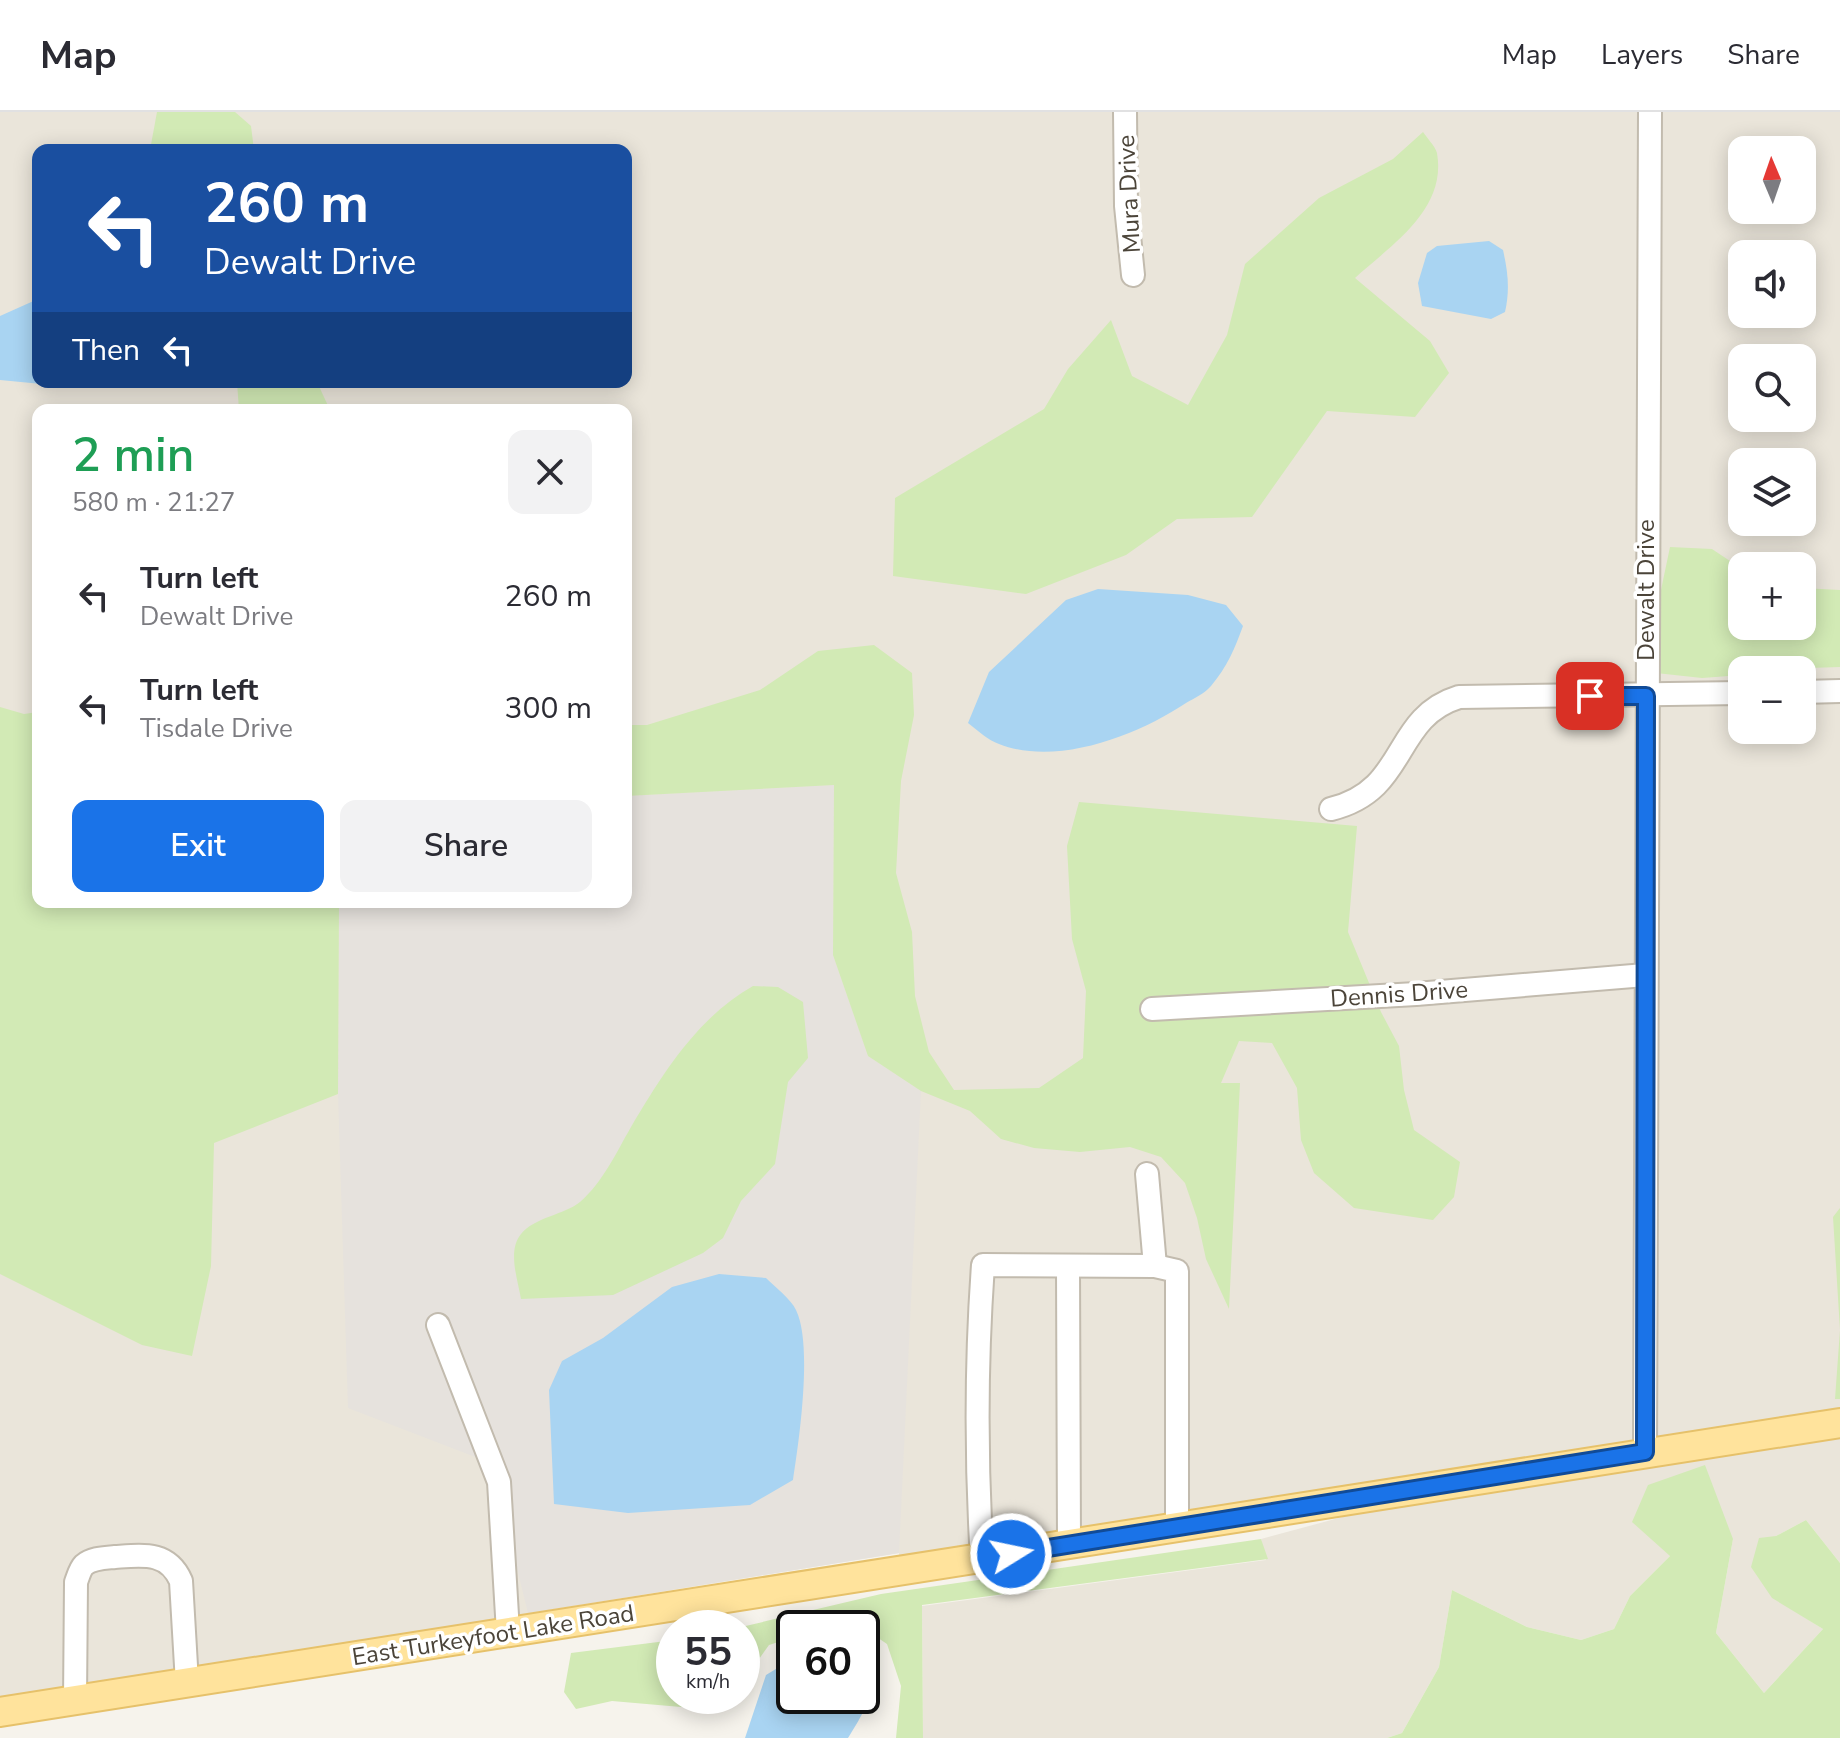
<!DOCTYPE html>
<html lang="en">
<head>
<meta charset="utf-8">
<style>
  body { margin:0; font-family:"Nunito Sans",sans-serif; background:#f2f2f3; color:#2b2b33; height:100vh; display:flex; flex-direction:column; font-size:30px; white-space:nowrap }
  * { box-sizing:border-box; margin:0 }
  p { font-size:26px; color:#7c7c81 }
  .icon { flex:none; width:44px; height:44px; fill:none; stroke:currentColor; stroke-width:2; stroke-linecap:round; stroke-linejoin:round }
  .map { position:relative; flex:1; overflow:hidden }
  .drawer { position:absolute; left:32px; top:292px; width:600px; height:504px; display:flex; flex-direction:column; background:#fff; border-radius:16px; box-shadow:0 4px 20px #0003 }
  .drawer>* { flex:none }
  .banner { position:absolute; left:32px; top:32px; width:600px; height:244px; border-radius:16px; box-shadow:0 4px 20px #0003; background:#1a4fa0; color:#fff; overflow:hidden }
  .needle { width:52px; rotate:358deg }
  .fabs { position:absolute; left:1728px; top:24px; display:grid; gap:16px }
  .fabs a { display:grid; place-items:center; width:88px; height:88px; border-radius:16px; background:#fff; box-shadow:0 4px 20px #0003; font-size:40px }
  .speed { position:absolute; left:656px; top:1498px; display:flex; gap:16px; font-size:40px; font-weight:700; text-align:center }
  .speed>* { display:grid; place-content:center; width:104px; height:104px; border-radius:50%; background:#fff; box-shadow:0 4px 20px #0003; line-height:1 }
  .speed small { font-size:20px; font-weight:400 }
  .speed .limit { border:4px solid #111; border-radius:12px; background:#fff; color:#111 }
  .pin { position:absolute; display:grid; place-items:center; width:68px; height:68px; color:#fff; margin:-34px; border-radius:16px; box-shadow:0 4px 12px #0006 }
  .me { position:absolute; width:88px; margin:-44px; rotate:80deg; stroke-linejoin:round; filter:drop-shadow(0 0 6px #0008) }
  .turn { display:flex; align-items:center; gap:28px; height:168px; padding:0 40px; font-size:36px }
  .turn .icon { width:104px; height:104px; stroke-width:2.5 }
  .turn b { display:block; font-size:56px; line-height:68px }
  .then { display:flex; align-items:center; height:76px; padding:0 40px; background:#0003; gap:16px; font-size:30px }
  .round { display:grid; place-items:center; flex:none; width:84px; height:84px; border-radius:16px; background:#f2f2f3 }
  .headline { display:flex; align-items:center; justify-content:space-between; height:136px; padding:0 40px }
  h1 { font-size:48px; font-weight:600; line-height:60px; color:#1e9e55 }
  .button { display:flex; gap:16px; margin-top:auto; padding:16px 40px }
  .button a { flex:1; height:92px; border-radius:16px; background:#1a73e8; color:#fff; font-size:32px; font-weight:600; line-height:92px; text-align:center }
  .button a+a { background:#f2f2f3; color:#2b2b33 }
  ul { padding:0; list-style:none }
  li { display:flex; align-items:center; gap:24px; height:112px; padding:0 40px }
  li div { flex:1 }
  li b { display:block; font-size:30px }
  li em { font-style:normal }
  header { display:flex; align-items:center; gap:48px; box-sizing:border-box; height:112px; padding:0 40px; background:#fff; border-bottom:2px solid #e1e1e2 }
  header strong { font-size:38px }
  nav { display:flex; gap:44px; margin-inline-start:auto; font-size:28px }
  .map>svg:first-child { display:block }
</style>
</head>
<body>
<header>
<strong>Map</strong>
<nav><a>Map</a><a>Layers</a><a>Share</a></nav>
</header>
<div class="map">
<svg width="1840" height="1626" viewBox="0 0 1840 1626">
  <rect width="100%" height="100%" fill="#f6f3ec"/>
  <g fill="#eae5da" fill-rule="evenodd">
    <path d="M0 0H1840V1296L1221 1393 1219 1409 899 1459V1441L0 1587ZM38 38H626V270H38ZM1742 38H1802V98H1742ZM1742 142H1802V202H1742ZM1742 246H1802V306H1742ZM38 298H626V790H38ZM1742 350H1802V410H1742ZM1742 454H1802V514H1742ZM1742 558H1802V618H1742Z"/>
    <path d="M1840 1325V1451L1806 1408 1776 1424 1772 1485 1823 1517 1764 1581 1716 1521 1733 1427 1671 1443 1630 1484 1614 1517 1581 1528 1527 1515 1452 1478 1439 1555 1402 1621 1387 1626H923L922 1494 1266 1448 1261 1427 1372 1397Z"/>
  </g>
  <path fill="#e6e2dd" d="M834 673 833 843 868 944 921 979 899 1441 528 1501 491 1351 348 1296 338 982 339 790H626V684Z"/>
  <g fill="#d2eab5">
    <path d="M157 0H235L251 14 254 38H150Z"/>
    <path d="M1423 20C1427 26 1435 34 1437 41 1447 98 1391 133 1355 166L1430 229 1449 261 1415 305 1327 299 1252 405 1177 407 1126 443 1026 482 893 464 895 386 1044 297 1068 257 1111 208 1132 264 1188 293 1227 223 1245 152 1319 86 1393 47Z"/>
    <path d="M237 270H317L330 298H239Z"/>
    <path d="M1670 435 1712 437 1742 457V514H1802V476L1840 478V555L1742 558V563L1702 566 1656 561 1661 478Z"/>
    <path d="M874 533 912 561 914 603 901 669 896 761 912 820 915 884 929 940 954 978 1039 976 1083 946 1086 879 1072 827 1067 734 1079 690 1357 714 1348 820 1381 900 1399 934 1404 978 1414 1018 1460 1050 1454 1085 1433 1108 1354 1096 1314 1061 1301 1028 1297 976 1272 931 1239 929 1221 971H1240L1229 1197 1206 1147 1197 1106 1185 1071 1161 1045 1130 1035 1080 1040 1034 1036 1001 1027 970 999 921 979 868 944 833 843 834 673 626 684V613H647L760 578 818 539Z"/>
    <path d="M0 595 24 602 38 600V790H339L338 982 214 1031 211 1154 192 1244 142 1233 0 1162Z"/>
    <path d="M753 874 778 875 803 890 808 946 788 970 775 1052 741 1089 723 1126 703 1141 613 1183 521 1187C518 1168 507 1139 521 1122 535 1105 564 1103 580 1090 603 1070 616 1041 631 1015 663 961 698 905 753 874Z"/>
    <path d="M1840 1096V1287H1835L1840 1218 1833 1105Z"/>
    <path d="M1705 1353 1733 1427 1716 1521 1764 1581 1823 1517 1772 1486 1751 1455 1759 1426 1776 1424 1806 1408 1840 1451V1626H1387L1402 1621 1439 1555 1452 1478 1527 1515 1581 1528 1614 1517 1630 1484 1670 1444 1632 1410 1648 1373Z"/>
    <path d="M1261 1427 1268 1447 922 1493 923 1626H896L901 1574 887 1532 850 1507 823 1516H794V1525L769 1533 742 1571V1516H737L881 1482Z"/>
    <path d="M674 1528V1584H726L704 1597 612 1589 576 1597 564 1580 571 1541Z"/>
  </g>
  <g fill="#a9d4f2">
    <path d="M1489 129 1503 138C1508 160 1510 178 1505 200L1491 207 1422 194 1418 171 1427 141 1437 134Z"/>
    <path d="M38 187V270H66L52 273 0 268V204Z"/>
    <path d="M1098 477 1188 483 1226 493 1243 514C1235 536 1227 555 1211 574 1205 581 1195 586 1186 591 1138 623 1057 655 999 632 988 628 978 619 968 611L989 560 1066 488Z"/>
    <path d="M719 1162 766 1166C775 1175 791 1187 796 1198 813 1233 799 1329 793 1368L750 1393 628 1401 554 1392 549 1278 562 1249 603 1226 672 1175Z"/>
    <path d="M862 1524C888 1561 869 1592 848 1626H745L766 1563 794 1546V1584H862Z"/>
  </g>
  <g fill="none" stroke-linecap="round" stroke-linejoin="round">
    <g stroke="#c2bbae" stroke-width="26">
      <g id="minor">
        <path d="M1125 0 1126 94 1133 163"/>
        <path d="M1802 580 1840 579"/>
        <path d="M1331 697C1409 678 1391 606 1459 585L1742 581"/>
        <path d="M1152 897 1416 882 1645 863"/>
        <path d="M1147 1062 1155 1154"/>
        <path d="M1068 1155 1069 1432"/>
        <path d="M438 1213 499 1370 508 1520"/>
        <path d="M1645 1340 1650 0"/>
        <path d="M982 1448C976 1350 976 1250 983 1153L1155 1154 1177 1159V1416"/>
        <path d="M75 1589 76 1470C78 1465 80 1457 84 1453 92 1446 105 1446 115 1445 143 1443 168 1439 181 1469L187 1571"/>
      </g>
    </g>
    <g stroke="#e6c16a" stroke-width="32">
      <path id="major" d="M0 1600 1840 1311"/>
    </g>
    <use href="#minor" stroke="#fff" stroke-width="22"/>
    <use href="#major" stroke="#ffe39c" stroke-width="28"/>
  </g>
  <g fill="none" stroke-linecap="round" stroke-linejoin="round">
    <g stroke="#114b97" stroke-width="20">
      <path id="route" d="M1011 1442 1645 1340 1646 584H1590"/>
    </g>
    <use href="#route" stroke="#1a73e8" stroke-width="14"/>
  </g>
  <g text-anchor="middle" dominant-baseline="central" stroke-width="7" stroke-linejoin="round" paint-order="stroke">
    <g font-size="24" fill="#4b4439" stroke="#fff">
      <text transform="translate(1129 82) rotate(-93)">Mura Drive</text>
      <text transform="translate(1646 478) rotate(-90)">Dewalt Drive</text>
      <text transform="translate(1399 882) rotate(-4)">Dennis Drive</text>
      <text transform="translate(493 1523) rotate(-9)">East Turkeyfoot Lake Road</text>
    </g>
  </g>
</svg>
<div class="fabs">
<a><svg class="needle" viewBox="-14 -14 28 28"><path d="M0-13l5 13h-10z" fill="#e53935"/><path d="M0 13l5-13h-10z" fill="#7c7c81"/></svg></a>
<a><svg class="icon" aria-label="sound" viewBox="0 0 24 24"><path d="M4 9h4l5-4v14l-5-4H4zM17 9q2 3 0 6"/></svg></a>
<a><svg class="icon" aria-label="search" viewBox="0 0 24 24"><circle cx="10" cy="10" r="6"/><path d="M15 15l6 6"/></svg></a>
<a><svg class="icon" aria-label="layers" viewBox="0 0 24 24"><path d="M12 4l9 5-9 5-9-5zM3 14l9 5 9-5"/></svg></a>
<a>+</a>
<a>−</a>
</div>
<div class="speed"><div>55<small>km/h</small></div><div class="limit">60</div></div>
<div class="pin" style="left:1590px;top:584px;background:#d93025"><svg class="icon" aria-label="arrive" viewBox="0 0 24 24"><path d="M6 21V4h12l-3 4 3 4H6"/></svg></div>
<svg class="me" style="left:1011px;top:1442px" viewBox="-20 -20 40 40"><circle r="17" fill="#1a73e8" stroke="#fff" stroke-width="3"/><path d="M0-11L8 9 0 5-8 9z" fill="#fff"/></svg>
<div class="banner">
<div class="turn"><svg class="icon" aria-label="left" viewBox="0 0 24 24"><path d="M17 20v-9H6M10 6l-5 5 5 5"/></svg><div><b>260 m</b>Dewalt Drive</div></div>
<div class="then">Then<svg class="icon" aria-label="left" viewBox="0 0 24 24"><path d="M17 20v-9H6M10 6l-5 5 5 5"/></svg></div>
</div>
<section class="drawer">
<div class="headline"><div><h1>2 min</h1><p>580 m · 21:27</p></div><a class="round"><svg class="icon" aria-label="close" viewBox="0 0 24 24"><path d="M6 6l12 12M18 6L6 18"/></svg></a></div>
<ul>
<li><svg class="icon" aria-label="left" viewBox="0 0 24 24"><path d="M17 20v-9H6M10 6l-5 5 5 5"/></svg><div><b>Turn left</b><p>Dewalt Drive</p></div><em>260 m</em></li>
<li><svg class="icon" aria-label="left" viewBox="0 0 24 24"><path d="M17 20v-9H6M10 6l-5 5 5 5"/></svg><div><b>Turn left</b><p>Tisdale Drive</p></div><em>300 m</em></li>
</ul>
<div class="button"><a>Exit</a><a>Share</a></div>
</section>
</div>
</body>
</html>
